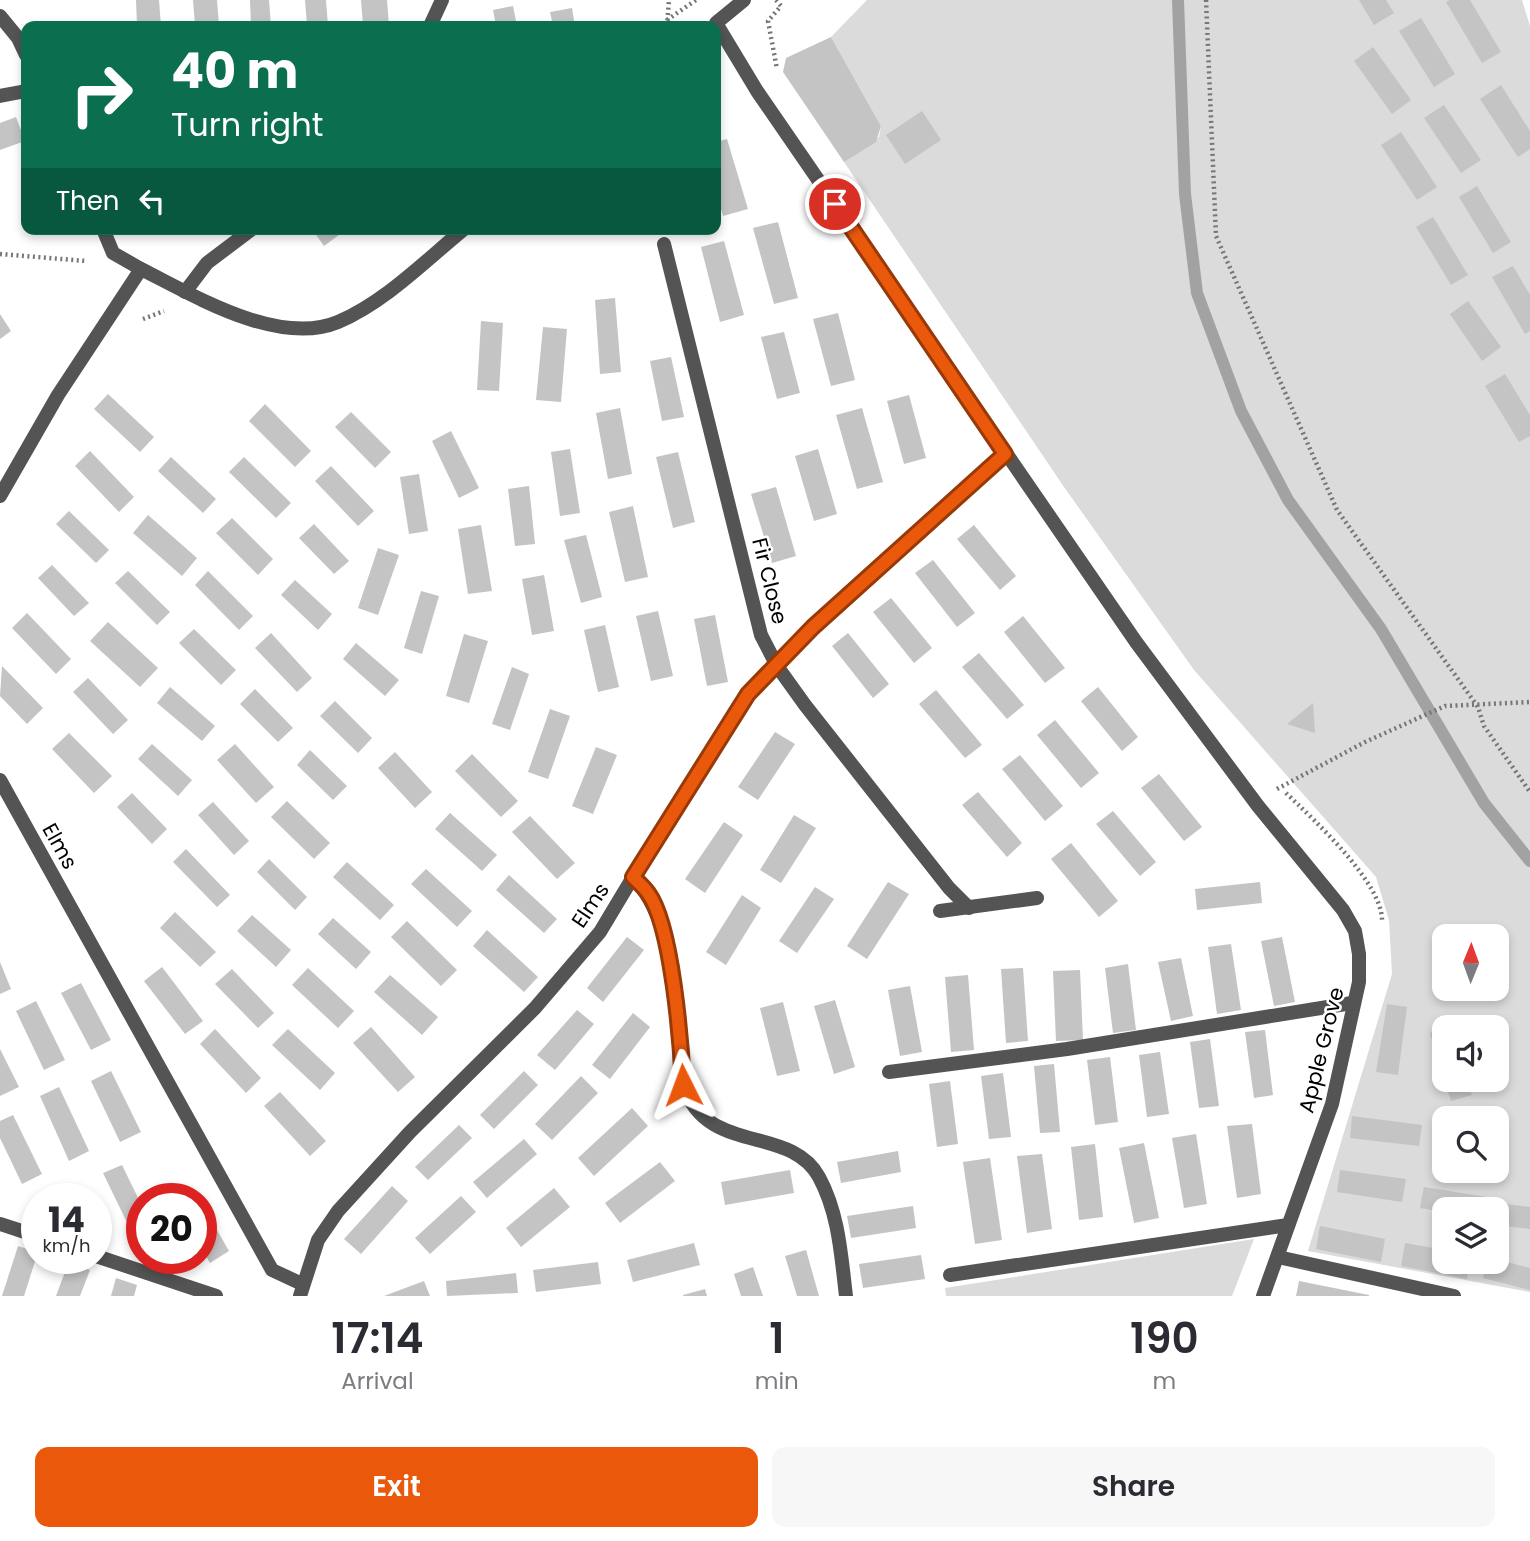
<!DOCTYPE html>
<html lang="en">
<head>
<meta charset="utf-8">
<style>
  body { margin:0; font-family:Poppins,sans-serif; background:#f7f7f7; color:#2b2b33; height:100vh; display:flex; flex-direction:column; font-size:26px; white-space:nowrap }
  * { box-sizing:border-box; margin:0 }
  p { font-size:23px; color:#7c7c81 }
  .icon { flex:none; width:38px; height:38px; fill:none; stroke:currentColor; stroke-width:2; stroke-linecap:round; stroke-linejoin:round }
  .map { position:relative; height:1296px; overflow:hidden }
  .panel { display:flex; flex-direction:column; background:#fff; flex:1 }
  .panel>* { flex:none }
  .hud { position:absolute; left:21px; top:21px; width:700px; height:214px; border-radius:14px; box-shadow:0 4px 10px #0003; background:#0b6e4f; color:#fff; overflow:hidden }
  .needle { width:46px; rotate:1deg }
  .fabs { position:absolute; left:1432px; top:924px; display:grid; gap:14px }
  .fabs a { display:grid; place-items:center; width:77px; height:77px; border-radius:14px; background:#fff; box-shadow:0 4px 10px #0003; font-size:35px }
  .speed { position:absolute; left:21px; top:1183px; display:flex; gap:14px; font-size:35px; font-weight:700; text-align:center }
  .speed>* { display:grid; place-content:center; width:91px; height:91px; border-radius:50%; background:#fff; box-shadow:0 4px 10px #0003; line-height:1 }
  .speed small { font-size:18px; font-weight:400 }
  .speed .limit { border:10px solid #d22; background:#fff; color:#111 }
  .pin { position:absolute; display:grid; place-items:center; width:60px; height:60px; color:#fff; margin:-30px; border:4px solid #fff; border-radius:50%; box-shadow:0 2px 7px #0007 }
  .me { position:absolute; width:77px; margin:-38px; rotate:357deg; stroke-linejoin:round; filter:drop-shadow(0 0 5px #0008) }
  .turn { display:flex; align-items:center; gap:24px; height:147px; padding:0 35px; font-size:32px }
  .turn .icon { width:91px; height:91px; stroke-width:2.5 }
  .turn b { display:block; font-size:49px; line-height:60px }
  .then { display:flex; align-items:center; height:66px; padding:0 35px; background:#0003; gap:14px; font-size:26px }
  .eta { display:flex; justify-content:space-evenly; align-items:center; height:119px; text-align:center }
  .eta b { font-size:42px; font-weight:600; line-height:49px }
  .primary-button { display:flex; gap:14px; margin-top:auto; padding:14px 35px }
  .primary-button a { flex:1; height:80px; border-radius:14px; background:#ea580c; color:#fff; font-size:28px; font-weight:600; line-height:80px; text-align:center }
  .primary-button a+a { background:#f7f7f7; color:#2b2b33 }
  .map>svg:first-child { display:block }
</style>
</head>
<body>
<div class="map">
<svg width="1530" height="1296" viewBox="0 0 1530 1296">
  <rect width="100%" height="100%" fill="#fff"/>
  <g fill="#dbdbdb" fill-rule="evenodd">
    <path d="M867 0H1522L1530 26V1292L1308 1251 1392 974 1389 920 1376 877 1194 670 1064 487 844 162 879 137 881 126 831 37ZM1444 936H1496V989H1444ZM1444 1027H1496V1080H1444ZM1444 1118H1496V1171H1444ZM1444 1209H1496V1262H1444Z"/>
    <path d="M1254 1239 1232 1296H946L945 1288Z"/>
  </g>
  <g fill="none" stroke-linecap="round" stroke-linejoin="round">
    <path stroke="#a2a2a2" stroke-width="12" d="M1178 0 1185 194 1197 293 1241 411 1288 500 1381 629 1484 803 1530 861"/>
  </g>
  <g fill="#c4c4c4">
    <path d="M136 0H159L161 26H137Z"/>
    <path d="M193 0H217L219 26H195Z"/>
    <path d="M250 0H269L271 26H251Z"/>
    <path d="M305 0H326L328 26H307Z"/>
    <path d="M361 0H387L389 26H363Z"/>
    <path d="M1359 0H1386L1394 13 1374 25Z"/>
    <path d="M1450 0H1470L1501 52 1482 63 1446 2Z"/>
    <path d="M513 6 517 26H496L493 10Z"/>
    <path d="M572 8 575 26H553L550 12Z"/>
    <path d="M1421 18 1455 74 1434 87 1399 31Z"/>
    <path d="M831 37 881 126 876 142 844 162 783 72 786 58Z"/>
    <path d="M1373 47 1411 100 1392 114 1354 61Z"/>
    <path d="M1501 85 1530 131V149L1518 157 1480 99Z"/>
    <path d="M1444 105 1481 160 1461 173 1424 118Z"/>
    <path d="M922 111 941 140 905 164 886 135Z"/>
    <path d="M16 117 25 141 0 150V123Z"/>
    <path d="M1401 132 1437 187 1417 200 1381 145Z"/>
    <path d="M727 139 748 209 723 216 716 192V142Z"/>
    <path d="M1477 186 1511 242 1493 253 1459 197Z"/>
    <path d="M1433 217 1468 275 1451 285 1416 227Z"/>
    <path d="M778 222 798 298 774 304 753 228Z"/>
    <path d="M312 229H347L324 246Z"/>
    <path d="M724 241 744 315 720 322 701 247Z"/>
    <path d="M1513 266 1530 295V331L1525 334 1492 277Z"/>
    <path d="M615 298 621 372 600 374 595 300Z"/>
    <path d="M1468 301 1501 347 1482 361 1450 314Z"/>
    <path d="M838 313 855 380 831 386 813 319Z"/>
    <path d="M0 314 11 331 0 339Z"/>
    <path d="M481 321 503 323 499 391 477 390Z"/>
    <path d="M543 327 567 329 561 402 536 400Z"/>
    <path d="M784 332 800 393 777 399 761 337Z"/>
    <path d="M671 357 684 417 662 421 650 361Z"/>
    <path d="M1505 374 1530 415V436L1519 442 1485 386Z"/>
    <path d="M108 394 154 437 140 452 94 409Z"/>
    <path d="M909 395 926 458 904 464 887 401Z"/>
    <path d="M265 404 311 451 295 467 249 421Z"/>
    <path d="M620 408 632 474 608 479 596 413Z"/>
    <path d="M862 408 883 482 857 489 836 415Z"/>
    <path d="M351 412 391 452 375 468 335 427Z"/>
    <path d="M451 431 479 488 459 498 432 441Z"/>
    <path d="M570 449 580 513 560 516 551 452Z"/>
    <path d="M818 449 837 514 814 521 795 456Z"/>
    <path d="M90 451 134 497 119 512 75 466Z"/>
    <path d="M678 452 695 522 673 528 656 457Z"/>
    <path d="M171 457 216 499 203 513 158 471Z"/>
    <path d="M244 457 291 503 276 518 229 472Z"/>
    <path d="M331 466 374 511 358 526 315 481Z"/>
    <path d="M419 474 428 531 409 534 400 477Z"/>
    <path d="M529 486 535 544 515 546 508 489Z"/>
    <path d="M776 487 796 556 772 563 751 494Z"/>
    <path d="M633 506 648 577 625 582 609 512Z"/>
    <path d="M69 511 109 550 96 563 56 524Z"/>
    <path d="M148 515 197 558 182 576 133 533Z"/>
    <path d="M232 518 273 559 258 575 216 533Z"/>
    <path d="M314 524 349 561 334 574 299 538Z"/>
    <path d="M481 525 492 591 468 594 458 529Z"/>
    <path d="M974 525 1016 576 1000 590 957 539Z"/>
    <path d="M586 535 602 597 581 603 564 540Z"/>
    <path d="M378 548 399 555 378 615 358 608Z"/>
    <path d="M933 560 975 613 957 627 915 573Z"/>
    <path d="M52 565 89 603 74 616 38 578Z"/>
    <path d="M128 571 170 612 157 625 115 583Z"/>
    <path d="M208 571 253 616 239 630 195 585Z"/>
    <path d="M544 575 554 631 532 635 522 579Z"/>
    <path d="M295 580 332 614 318 630 281 595Z"/>
    <path d="M421 591 439 596 422 654 404 648Z"/>
    <path d="M891 598 932 648 914 663 873 612Z"/>
    <path d="M658 611 673 676 651 681 636 616Z"/>
    <path d="M27 613 71 659 56 674 12 628Z"/>
    <path d="M715 615 728 682 707 686 694 619Z"/>
    <path d="M1023 616 1065 668 1045 683 1004 632Z"/>
    <path d="M108 622 158 668 140 687 90 641Z"/>
    <path d="M605 625 619 687 598 692 584 630Z"/>
    <path d="M194 629 236 670 221 685 179 643Z"/>
    <path d="M271 633 312 678 297 692 255 648Z"/>
    <path d="M848 633 889 684 873 698 832 646Z"/>
    <path d="M464 634 488 641 469 703 446 696Z"/>
    <path d="M356 643 399 680 385 696 343 659Z"/>
    <path d="M979 653 1024 705 1007 719 962 667Z"/>
    <path d="M2 666 43 708 27 724 0 696Z"/>
    <path d="M512 667 529 674 510 730 492 724Z"/>
    <path d="M88 678 128 720 113 734 73 692Z"/>
    <path d="M170 687 215 726 202 741 157 703Z"/>
    <path d="M1098 687 1138 737 1122 751 1081 701Z"/>
    <path d="M255 689 293 728 278 742 240 704Z"/>
    <path d="M936 690 982 745 965 758 919 704Z"/>
    <path d="M335 701 372 738 358 753 320 716Z"/>
    <path d="M1313 703 1315 733 1287 724 1307 708Z"/>
    <path d="M550 709 570 716 548 779 528 772Z"/>
    <path d="M1055 720 1099 773 1081 788 1037 735Z"/>
    <path d="M775 732 795 744 758 800 738 787Z"/>
    <path d="M69 733 112 776 94 793 52 749Z"/>
    <path d="M152 744 192 780 178 796 138 759Z"/>
    <path d="M235 744 274 787 256 803 217 760Z"/>
    <path d="M596 747 617 755 593 814 572 806Z"/>
    <path d="M310 750 347 786 333 800 297 765Z"/>
    <path d="M395 752 432 792 415 808 378 768Z"/>
    <path d="M472 754 518 801 501 817 455 771Z"/>
    <path d="M1020 755 1063 806 1045 821 1002 769Z"/>
    <path d="M1159 774 1202 827 1184 841 1141 788Z"/>
    <path d="M978 792 1022 843 1007 857 962 805Z"/>
    <path d="M132 793 167 829 152 844 117 807Z"/>
    <path d="M287 801 330 843 314 859 271 817Z"/>
    <path d="M213 802 249 841 234 855 198 815Z"/>
    <path d="M1113 811 1156 862 1140 876 1096 824Z"/>
    <path d="M450 813 497 855 482 871 435 829Z"/>
    <path d="M794 815 816 828 781 883 760 870Z"/>
    <path d="M530 816 575 863 557 879 512 832Z"/>
    <path d="M724 822 743 835 705 893 685 879Z"/>
    <path d="M1071 843 1118 901 1099 917 1051 859Z"/>
    <path d="M186 849 230 895 217 907 173 862Z"/>
    <path d="M269 859 307 897 295 910 257 872Z"/>
    <path d="M347 862 394 905 380 920 333 877Z"/>
    <path d="M426 869 472 911 457 927 411 884Z"/>
    <path d="M509 875 557 919 544 933 496 890Z"/>
    <path d="M888 882 909 894 867 959 847 946Z"/>
    <path d="M1260 882 1262 903 1197 910 1195 889Z"/>
    <path d="M815 887 834 899 797 953 779 941Z"/>
    <path d="M742 895 761 908 726 965 706 952Z"/>
    <path d="M175 912 216 952 200 967 160 928Z"/>
    <path d="M252 915 291 950 276 967 237 931Z"/>
    <path d="M333 918 371 952 356 969 318 934Z"/>
    <path d="M407 921 457 970 441 986 391 937Z"/>
    <path d="M487 930 538 977 524 992 473 946Z"/>
    <path d="M627 937 644 950 603 1002 587 988Z"/>
    <path d="M1282 937 1295 1002 1274 1006 1261 941Z"/>
    <path d="M1231 944 1241 1010 1217 1014 1208 947Z"/>
    <path d="M1181 958 1193 1016 1171 1021 1158 962Z"/>
    <path d="M0 962 11 989 0 994Z"/>
    <path d="M1128 964 1136 1030 1113 1033 1105 968Z"/>
    <path d="M162 967 203 1021 185 1034 144 981Z"/>
    <path d="M308 968 354 1011 338 1028 292 985Z"/>
    <path d="M1023 968 1028 1041 1006 1043 1001 969Z"/>
    <path d="M232 969 274 1013 258 1028 215 984Z"/>
    <path d="M1080 970 1083 1040 1056 1041 1053 971Z"/>
    <path d="M390 975 438 1017 422 1035 374 992Z"/>
    <path d="M968 975 974 1050 951 1052 945 977Z"/>
    <path d="M81 983 111 1040 91 1050 61 993Z"/>
    <path d="M910 986 922 1052 900 1056 888 990Z"/>
    <path d="M835 1000 855 1067 834 1074 814 1006Z"/>
    <path d="M36 1001 65 1060 44 1070 16 1011Z"/>
    <path d="M783 1002 800 1071 777 1076 760 1008Z"/>
    <path d="M1387 1004 1407 1007 1398 1075 1376 1072Z"/>
    <path d="M577 1010 594 1024 555 1070 537 1055Z"/>
    <path d="M633 1013 650 1027 610 1079 592 1065Z"/>
    <path d="M371 1027 415 1077 398 1092 353 1043Z"/>
    <path d="M1444 1028V1076H1443L1430 1033Z"/>
    <path d="M215 1029 261 1078 246 1093 200 1044Z"/>
    <path d="M288 1029 335 1073 320 1090 272 1045Z"/>
    <path d="M1265 1030 1273 1095 1254 1098 1245 1032Z"/>
    <path d="M1210 1039 1219 1106 1199 1108 1190 1042Z"/>
    <path d="M0 1049 19 1087 0 1096Z"/>
    <path d="M1160 1052 1169 1114 1147 1117 1139 1055Z"/>
    <path d="M1110 1057 1118 1122 1095 1125 1087 1060Z"/>
    <path d="M1054 1064 1060 1132 1040 1133 1034 1066Z"/>
    <path d="M111 1071 141 1132 120 1142 91 1081Z"/>
    <path d="M524 1071 538 1085 494 1129 480 1115Z"/>
    <path d="M1003 1073 1011 1137 989 1139 981 1076Z"/>
    <path d="M581 1076 598 1093 552 1140 535 1124Z"/>
    <path d="M1444 1080H1467L1472 1095 1451 1101Z"/>
    <path d="M950 1081 958 1144 937 1147 929 1084Z"/>
    <path d="M59 1087 89 1151 69 1161 40 1096Z"/>
    <path d="M280 1092 326 1141 310 1156 264 1106Z"/>
    <path d="M632 1108 648 1126 594 1176 578 1158Z"/>
    <path d="M13 1115 42 1174 22 1184 0 1138V1121Z"/>
    <path d="M1352 1116 1422 1125 1419 1146 1350 1138Z"/>
    <path d="M1252 1124 1261 1194 1237 1198 1227 1126Z"/>
    <path d="M459 1125 472 1138 428 1180 415 1167Z"/>
    <path d="M1440 1131 1444 1132V1155L1436 1154Z"/>
    <path d="M1196 1134 1207 1204 1184 1208 1172 1138Z"/>
    <path d="M524 1139 537 1154 487 1198 473 1182Z"/>
    <path d="M1496 1142 1503 1144 1499 1166H1496Z"/>
    <path d="M1144 1143 1159 1218 1134 1223 1119 1148Z"/>
    <path d="M1095 1144 1103 1217 1079 1220 1071 1147Z"/>
    <path d="M898 1151 901 1172 841 1183 837 1162Z"/>
    <path d="M1042 1154 1052 1229 1027 1233 1017 1156Z"/>
    <path d="M990 1158 1002 1240 975 1244 963 1162Z"/>
    <path d="M660 1162 675 1181 620 1223 605 1203Z"/>
    <path d="M122 1165 142 1206V1233L134 1237 103 1173Z"/>
    <path d="M790 1170 794 1193 725 1205 721 1182Z"/>
    <path d="M1340 1170 1406 1179 1402 1202 1337 1192Z"/>
    <path d="M392 1186 408 1201 361 1254 344 1239Z"/>
    <path d="M1424 1187 1493 1198 1492 1209H1444V1212L1420 1208Z"/>
    <path d="M554 1188 570 1207 521 1247 506 1228Z"/>
    <path d="M461 1196 476 1212 430 1254 415 1238Z"/>
    <path d="M201 1202 229 1251 210 1263 201 1248Z"/>
    <path d="M1506 1204 1530 1207V1229L1503 1226Z"/>
    <path d="M913 1206 916 1228 851 1238 847 1216Z"/>
    <path d="M1320 1226 1385 1239 1381 1262 1316 1249Z"/>
    <path d="M694 1243 700 1265 633 1282 627 1260Z"/>
    <path d="M1405 1243 1444 1250V1262H1470L1467 1279 1401 1266Z"/>
    <path d="M18 1246 37 1252V1255L24 1296H2Z"/>
    <path d="M806 1250 819 1296H797L785 1256Z"/>
    <path d="M921 1255 925 1279 863 1288 859 1264Z"/>
    <path d="M1496 1259 1530 1268V1290L1483 1278 1488 1262H1496Z"/>
    <path d="M69 1261 90 1270 80 1296H56Z"/>
    <path d="M598 1262 601 1284 536 1292 533 1270Z"/>
    <path d="M753 1267 763 1296H741L734 1274Z"/>
    <path d="M516 1273 518 1293 447 1296 446 1281Z"/>
    <path d="M116 1278 137 1285 134 1296H111Z"/>
    <path d="M424 1281 430 1296H384Z"/>
    <path d="M1299 1281 1369 1295V1296H1296Z"/>
    <path d="M705 1289 707 1296H683V1295Z"/>
  </g>
  <g fill="none" stroke-linecap="round" stroke-linejoin="round">
    <g stroke="#767676" stroke-width="4.5" stroke-dasharray="2 3.5" stroke-linecap="butt">
      <path d="M776 0 781 6 768 21 777 69"/>
      <path d="M1206 0 1216 236 1337 510 1478 707 1484 726 1530 792"/>
      <path d="M667 20 696 0"/>
      <path d="M667 26 669 0"/>
      <path d="M0 254 86 261"/>
      <path d="M143 319 164 311"/>
      <path d="M1277 789 1365 742 1445 706 1530 702"/>
      <path d="M1286 793C1313 819 1383 883 1382 921"/>
    </g>
    <g stroke="#545454" stroke-width="14">
      <path d="M744 0 716 23 757 91 1136 642 1258 806 1343 910 1355 931 1359 954V982L1332 1104 1263 1296"/>
      <path d="M0 16 18 38 26 55"/>
      <path d="M430 26 442 0"/>
      <path d="M0 96 26 91"/>
      <path d="M103 229 113 253 141 269"/>
      <path d="M664 244 761 635 777 666 805 705 949 888 969 908"/>
      <path d="M185 292 207 263 252 229"/>
      <path d="M0 496 58 395 141 269C193 295 278 347 338 322 385 302 425 261 464 229"/>
      <path d="M0 780 272 1270 302 1284"/>
      <path d="M633 877 748 694 812 627 1005 454"/>
      <path d="M940 911 1037 898"/>
      <path d="M889 1072 1067 1049 1352 1003"/>
      <path d="M0 1224 37 1236"/>
      <path d="M96 1256 216 1296"/>
      <path d="M1278 1257 1454 1296"/>
      <path d="M950 1275 1288 1225"/>
      <path d="M300 1296 318 1240 338 1211 410 1132 535 1008 600 932 633 877C670 916 675 986 681 1038 682 1053 679 1072 684 1086 707 1156 790 1124 819 1177 839 1214 841 1255 846 1296"/>
    </g>
  </g>
  <g fill="none" stroke-linecap="round" stroke-linejoin="round">
    <g stroke="#983908" stroke-width="18">
      <path id="route" d="M683 1085C681 1043 672 925 648 893 644 887 638 882 633 877L748 694 813 627 1005 454 835 204"/>
    </g>
    <use href="#route" stroke="#ea580c" stroke-width="12"/>
  </g>
  <g text-anchor="middle" dominant-baseline="central" stroke-width="5" stroke-linejoin="round" paint-order="stroke">
    <g font-size="21" fill="#000" stroke="#fff">
      <text transform="translate(770 581) rotate(76)">Fir Close</text>
      <text transform="translate(60 846) rotate(61)">Elms</text>
      <text transform="translate(590 905) rotate(-56)">Elms</text>
      <text transform="translate(1321 1050) rotate(-76)">Apple Grove</text>
    </g>
  </g>
</svg>
<div class="fabs">
<a><svg class="needle" viewBox="-14 -14 28 28"><path d="M0-13l5 13h-10z" fill="#e53935"/><path d="M0 13l5-13h-10z" fill="#7c7c81"/></svg></a>
<a><svg class="icon" aria-label="sound" viewBox="0 0 24 24"><path d="M4 9h4l5-4v14l-5-4H4zM17 9q2 3 0 6"/></svg></a>
<a><svg class="icon" aria-label="search" viewBox="0 0 24 24"><circle cx="10" cy="10" r="6"/><path d="M15 15l6 6"/></svg></a>
<a><svg class="icon" aria-label="layers" viewBox="0 0 24 24"><path d="M12 4l9 5-9 5-9-5zM3 14l9 5 9-5"/></svg></a>
</div>
<div class="speed"><div>14<small>km/h</small></div><div class="limit">20</div></div>
<div class="pin" style="left:835px;top:204px;background:#d93025"><svg class="icon" aria-label="arrive" viewBox="0 0 24 24"><path d="M6 21V4h12l-3 4 3 4H6"/></svg></div>
<svg class="me" style="left:683px;top:1085px" viewBox="-20 -20 40 40"><path d="M0-17L14 15 0 8-14 15z" fill="#ea580c" stroke="#fff" stroke-width="4"/></svg>
<div class="hud">
<div class="turn"><svg class="icon" aria-label="right" viewBox="0 0 24 24"><path d="M7 20v-9h11M14 6l5 5-5 5"/></svg><div><b>40 m</b>Turn right</div></div>
<div class="then">Then<svg class="icon" aria-label="left" viewBox="0 0 24 24"><path d="M17 20v-9H6M10 6l-5 5 5 5"/></svg></div>
</div>
</div>
<section class="panel">
<div class="eta">
<div><b>17:14</b><p>Arrival</p></div>
<div><b>1</b><p>min</p></div>
<div><b>190</b><p>m</p></div>
</div>
<div class="primary-button"><a>Exit</a><a>Share</a></div>
</section>
</body>
</html>
